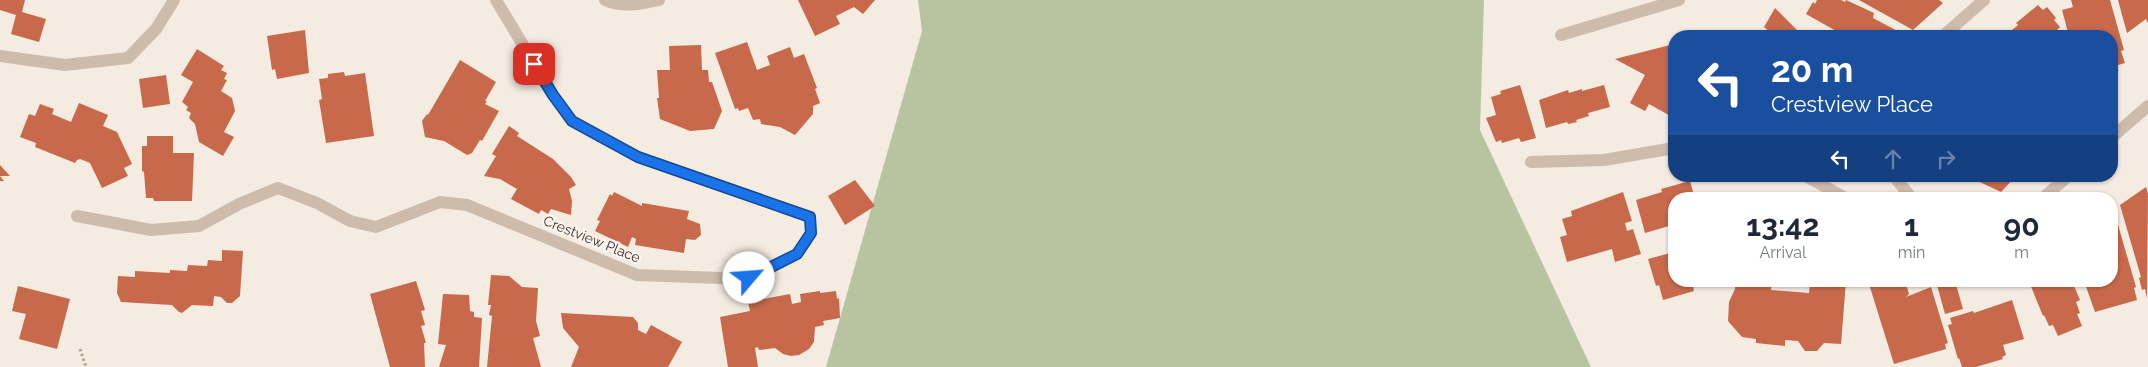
<!DOCTYPE html>
<html lang="en">
<head>
<meta charset="utf-8">
<style>
  body { margin:0; font-family:Raleway,sans-serif; background:#f6f6f7; color:#1f2937; height:100vh; display:flex; flex-direction:column; font-size:19px; white-space:nowrap }
  * { box-sizing:border-box; margin:0 }
  p { font-size:16px; color:#747a83 }
  .icon { flex:none; width:28px; height:28px; fill:none; stroke:currentColor; stroke-width:2; stroke-linecap:round; stroke-linejoin:round }
  .map { position:relative; flex:1; overflow:hidden }
  .sheet { position:absolute; left:1668px; top:192px; width:450px; height:95px; display:flex; flex-direction:column; background:#fff; border-radius:20px; box-shadow:0 1px 4px #0004 }
  .sheet>* { flex:none }
  .hud { position:absolute; left:1668px; top:30px; width:450px; height:152px; border-radius:20px; box-shadow:0 1px 4px #0004; background:#1a4fa0; color:#fff; overflow:hidden }
  .pin { position:absolute; display:grid; place-items:center; width:42px; height:42px; color:#fff; margin:-21px; border-radius:10px; box-shadow:0 2px 8px #0006 }
  .me { position:absolute; width:55px; margin:-28px; rotate:63deg; stroke-linejoin:round; filter:drop-shadow(0 0 4px #0008) }
  .turn { display:flex; align-items:center; gap:18px; height:105px; padding:0 20px; font-size:22px }
  .turn .icon { width:65px; height:65px; stroke-width:2.5 }
  .turn b { display:block; font-size:35px; line-height:42px }
  .lanes { display:flex; align-items:center; height:48px; padding:0 20px; background:#0003; justify-content:center; gap:25px; direction:ltr }
  .lanes .off { opacity:.35 }
  .eta { display:flex; justify-content:space-evenly; align-items:center; height:85px; text-align:center }
  .eta b { font-size:30px; font-weight:700; line-height:35px }
  .map>svg:first-child { display:block }
</style>
</head>
<body>
<div class="map">
<svg width="2148" height="367" viewBox="0 0 2148 367">
  <rect width="100%" height="100%" fill="#f4ebe1"/>
  <path fill="#b8c4a0" d="M918 0H1484L1480 130 1591 367H826L922 31Z"/>
  <g fill="#c8694b">
    <path d="M0 0H25L22 12 46 19 39 42 11 34 16 15 0 10Z"/>
    <path d="M798 0H875L863 14 854 7 836 16 840 24 815 36Z"/>
    <path d="M1817 0H1841L1845 2 1846 0 1874 13 1873 18 1905 35 1903 36H1845L1806 14 1813 2 1815 4Z"/>
    <path d="M1859 0H1939L1943 3 1913 30Z"/>
    <path d="M2071 0H2110L2124 50 2121 51 2125 63 2111 67V36H2069L2062 10 2073 7Z"/>
    <path d="M2118 0H2148V23L2146 19 2127 33Z"/>
    <path d="M2038 5 2043 10 2047 7 2056 18 2054 20 2060 27 2057 30 2059 36H2016L2011 31 2018 25 2016 23Z"/>
    <path d="M1775 8 1798 31 1795 36H1767L1770 32 1764 27Z"/>
    <path d="M305 30 309 73 277 79 275 69 272 70 267 36Z"/>
    <path d="M747 42 757 70 770 65 767 56 790 47 794 58 804 54 817 88 815 89 820 103 813 106V114L795 135 780 127 761 124 760 119 753 120 748 108 739 111 738 108 735 109 715 53Z"/>
    <path d="M1674 44V118L1649 104 1645 111 1630 103 1645 75 1615 59Z"/>
    <path d="M701 45 702 70H708L709 82H712L722 111 714 129 690 131 660 119 657 98H659L657 70H670L669 46Z"/>
    <path d="M197 49 224 66 221 70 227 73 224 79 227 80 221 91 232 98 235 111 224 132 234 137 223 156 199 142 195 124 189 118 191 113 186 110 188 107 182 102 193 82 181 75Z"/>
    <path d="M460 60 496 82 485 101H487L485 104 499 111 482 141 480 140 472 153 467 155 444 141 425 137 422 121 427 114 428 115Z"/>
    <path d="M344 72 345 76 365 73 374 136 326 143 319 100 322 99 319 79 328 78V74Z"/>
    <path d="M166 75 170 104 143 108 139 79Z"/>
    <path d="M1520 85 1536 138 1521 142 1519 138 1502 143 1501 140 1496 142 1486 118 1496 115 1491 97 1501 94 1500 91Z"/>
    <path d="M1604 85 1610 107 1588 113 1589 116 1576 120 1577 122 1568 124 1567 122 1546 128 1539 100 1568 90 1569 93 1582 89V91Z"/>
    <path d="M79 103 108 115 103 126 117 132 132 164 124 168 128 176 102 188 90 163 80 159 77 160 75 163 35 147 36 143 20 137 29 114 35 116 40 104 54 109 52 114 71 122Z"/>
    <path d="M509 126 519 133 517 136 553 159 571 177 576 185 569 189 572 201 571 215 551 209 548 214 541 210 539 214 511 199 517 189 500 179 484 176 496 156 492 154Z"/>
    <path d="M147 136H173V153H194L192 201H154L153 198H146L144 172 142 171V146H147Z"/>
    <path d="M0 165 10 176H0L4 181H0Z"/>
    <path d="M1967 176H2016L2001 192Z"/>
    <path d="M855 180 875 206 845 225 828 196Z"/>
    <path d="M1690 181 1695 199H1674V239L1669 226 1645 233 1636 200 1662 192 1661 189Z"/>
    <path d="M2146 187 2148 194 2147 298 2145 289 2142 290 2139 278 2141 277 2120 205Z"/>
    <path d="M614 192 642 206V203L689 211 687 219 700 224 701 235 695 240 686 239 684 253 635 245 636 239 632 237 628 247 595 231 600 221 597 220 610 194 612 196Z"/>
    <path d="M1623 192 1632 221 1625 223 1627 231 1633 229 1641 254 1615 262 1612 249 1567 262 1560 237 1567 235 1562 219 1572 216 1571 211Z"/>
    <path d="M2111 211H2114L2136 287 2134 288 2137 300 2095 312 2084 281H2111Z"/>
    <path d="M222 250 243 251 240 296 232 303H227L221 297 214 296 213 306 192 305 182 313 179 312 172 305 121 302 117 293 118 276 135 277V271L170 273V270L187 271 188 265 207 266 208 260 222 261Z"/>
    <path d="M1674 252V281L1706 282 1693 286 1694 291 1663 300 1659 285 1656 286 1648 259Z"/>
    <path d="M491 275 509 276 522 287 538 288 536 321 540 336 533 338 541 367H487L492 316 489 315 491 305H488Z"/>
    <path d="M416 281 425 310 421 311 425 325 421 326 426 343H424L425 367H390L370 294Z"/>
    <path d="M1735 281H1772L1771 290 1809 293 1810 281H1846L1841 344 1824 343 1817 351H1805L1798 341 1785 340V346L1756 343V339L1742 337 1728 321 1729 302 1735 289Z"/>
    <path d="M1868 281H1902L1903 285 1906 284 1909 294 1906 297 1931 287 1948 343 1945 344 1946 349 1894 364Z"/>
    <path d="M1955 281 1963 309 1945 314 1937 285Z"/>
    <path d="M2038 281H2072L2080 300 2076 302 2080 313 2077 314 2082 326 2058 336 2053 325 2049 326 2044 315 2043 316 2030 284Z"/>
    <path d="M18 286 70 299 57 349 19 339 26 314 12 311Z"/>
    <path d="M820 291V293L836 291 837 299 839 298 840 318 823 321 824 325 815 327 814 342 809 349 799 355 791 356 783 354 775 348 759 350 758 347 755 348 758 367H728L720 317 750 311 748 302 790 294 792 304 801 302 800 294Z"/>
    <path d="M443 294 469 295 470 311 474 312V317L482 318 479 367H439L446 345 438 344Z"/>
    <path d="M2012 300 2024 339 2003 345 2006 355 2002 357 2003 359 1976 367H1962L1959 358 1958 359 1948 325 1952 324 1950 318 1973 311 1974 313Z"/>
    <path d="M561 313 633 317 638 323V330L646 334 651 325 682 342 668 367H571L579 347 563 328Z"/>
  </g>
  <g fill="none" stroke-linecap="round" stroke-linejoin="round">
    <path stroke="#b9a596" stroke-width="3" stroke-dasharray="2.5 2.5" stroke-linecap="butt" d="M80 349 86 367"/>
    <g stroke="#cdbbac" stroke-width="12">
      <path d="M605 0C621 8 642 4 659 0"/>
      <path d="M1561 35 1679 0"/>
      <path d="M0 56 65 65 128 58 156 29 174 0"/>
      <path d="M1531 162 1604 160 1674 148"/>
      <path d="M1806 176 1847 199"/>
      <path d="M77 216 151 230 199 226 239 204 278 188 317 203 350 221 376 227 440 202 467 205 637 275 749 279 797 254 811 233 810 217 638 157 572 121 553 95 496 0"/>
    </g>
    <g stroke="#cdbbac" stroke-width="12">
      <path d="M1943 36 1984 0"/>
      <path d="M2111 138 2148 106"/>
      <path d="M1894 176 1912 199"/>
      <path d="M2042 199 2068 176"/>
    </g>
  </g>
  <g fill="none" stroke-linecap="round" stroke-linejoin="round">
    <g stroke="#114b97" stroke-width="12">
      <path id="route" d="M534 64 553 95 572 121 638 157 810 217 811 233 797 254 749 278"/>
    </g>
    <use href="#route" stroke="#1a73e8" stroke-width="9"/>
  </g>
  <g text-anchor="middle" dominant-baseline="central" stroke-width="5" stroke-linejoin="round" paint-order="stroke">
    <g font-size="14" fill="#3b302b" stroke="#fbf5ee">
      <text transform="translate(592 239) rotate(22)">Crestview Place</text>
    </g>
  </g>
</svg>
<div class="pin" style="left:534px;top:64px;background:#d93025"><svg class="icon" aria-label="arrive" viewBox="0 0 24 24"><path d="M6 21V4h12l-3 4 3 4H6"/></svg></div>
<svg class="me" style="left:749px;top:278px" viewBox="-20 -20 40 40"><circle r="19" fill="#fff"/><path d="M0-13L10 11 0 6-10 11z" fill="#1a73e8"/></svg>
<div class="hud">
<div class="turn"><svg class="icon" aria-label="left" viewBox="0 0 24 24"><path d="M17 20v-9H6M10 6l-5 5 5 5"/></svg><div><b>20 m</b>Crestview Place</div></div>
<div class="lanes"><svg class="icon" aria-label="left" viewBox="0 0 24 24"><path d="M17 20v-9H6M10 6l-5 5 5 5"/></svg><svg class="icon off" aria-label="ahead" viewBox="0 0 24 24"><path d="M12 20V5M6 11l6-6 6 6"/></svg><svg class="icon off" aria-label="right" viewBox="0 0 24 24"><path d="M7 20v-9h11M14 6l5 5-5 5"/></svg></div>
</div>
<section class="sheet">
<div class="eta">
<div><b>13:42</b><p>Arrival</p></div>
<div><b>1</b><p>min</p></div>
<div><b>90</b><p>m</p></div>
</div>
</section>
</div>
</body>
</html>
